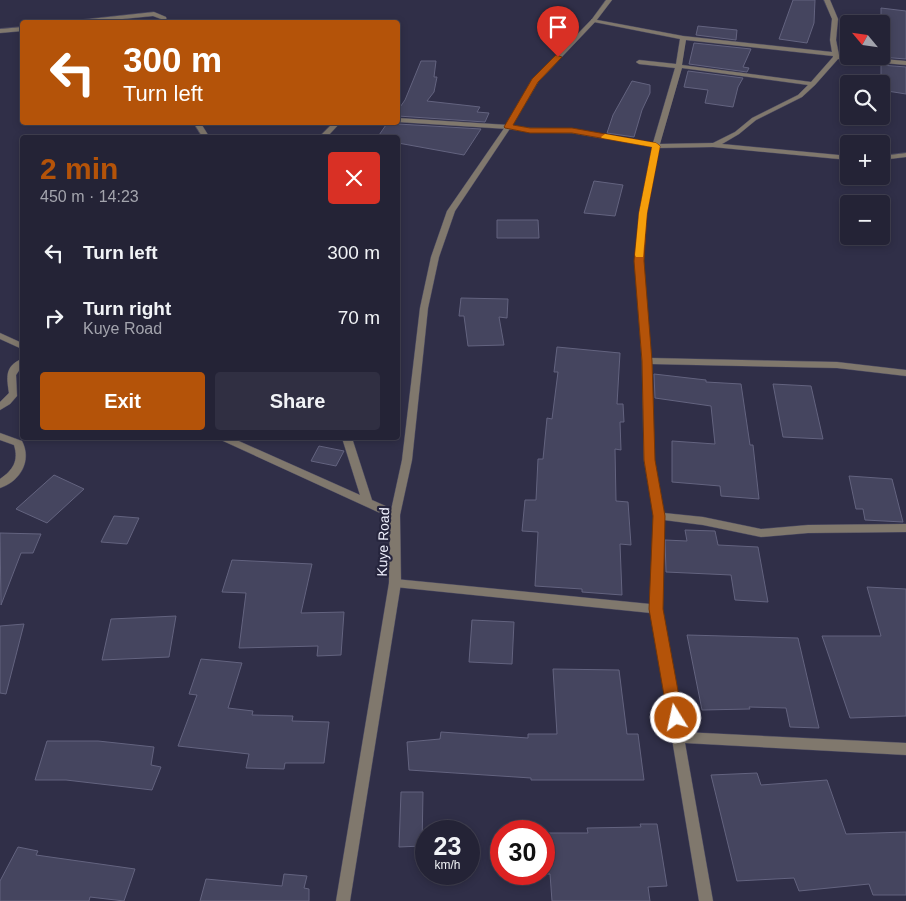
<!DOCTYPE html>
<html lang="en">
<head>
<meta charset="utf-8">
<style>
  body { margin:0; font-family:Helvetica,sans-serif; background:#302f42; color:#f1f3f6; height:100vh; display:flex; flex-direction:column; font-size:19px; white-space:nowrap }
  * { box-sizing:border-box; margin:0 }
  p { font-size:16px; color:#a3a4ad }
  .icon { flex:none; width:28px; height:28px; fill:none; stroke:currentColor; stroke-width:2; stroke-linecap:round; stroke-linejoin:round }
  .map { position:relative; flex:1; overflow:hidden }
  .sheet { position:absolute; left:20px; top:135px; width:380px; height:305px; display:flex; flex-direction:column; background:#242336; border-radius:5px; box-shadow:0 2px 8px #0003,0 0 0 1px #414051 }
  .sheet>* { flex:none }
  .hud { position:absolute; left:20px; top:20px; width:380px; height:105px; border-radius:5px; box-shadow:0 2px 8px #0003,0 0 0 1px #414051; background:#b45309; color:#fff; overflow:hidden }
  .needle { width:32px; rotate:299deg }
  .buttons { position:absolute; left:840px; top:15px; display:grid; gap:10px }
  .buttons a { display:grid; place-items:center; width:50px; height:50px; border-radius:5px; background:#242336; box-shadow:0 2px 8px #0003,0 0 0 1px #414051; font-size:25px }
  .speed { position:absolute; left:415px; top:820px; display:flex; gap:10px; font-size:25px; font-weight:700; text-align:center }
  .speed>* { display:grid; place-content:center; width:65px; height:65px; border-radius:50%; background:#242336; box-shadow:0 2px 8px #0003,0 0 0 1px #414051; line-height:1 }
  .speed small { font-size:12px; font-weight:400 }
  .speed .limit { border:8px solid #d22; background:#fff; color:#111 }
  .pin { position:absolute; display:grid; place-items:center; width:42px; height:42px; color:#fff; margin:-51px -21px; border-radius:50% 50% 50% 0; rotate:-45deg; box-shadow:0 0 5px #0007 }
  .pin .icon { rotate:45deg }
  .me { position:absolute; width:55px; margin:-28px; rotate:350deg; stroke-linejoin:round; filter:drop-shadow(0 0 4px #0008) }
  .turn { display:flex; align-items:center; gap:18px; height:105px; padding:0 20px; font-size:22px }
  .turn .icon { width:65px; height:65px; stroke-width:2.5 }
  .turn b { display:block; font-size:35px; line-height:42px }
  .round { display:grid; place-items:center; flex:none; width:52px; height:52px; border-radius:5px; background:#302f42 }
  .head { display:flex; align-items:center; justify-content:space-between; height:85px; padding:0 20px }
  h1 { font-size:30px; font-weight:700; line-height:38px; color:#b45309 }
  .action { display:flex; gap:10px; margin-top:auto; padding:10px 20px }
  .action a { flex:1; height:58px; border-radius:5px; background:#b45309; color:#fff; font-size:20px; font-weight:700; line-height:58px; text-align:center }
  .action a+a { background:#302f42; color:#f1f3f6 }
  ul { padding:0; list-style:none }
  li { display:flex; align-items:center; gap:15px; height:65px; padding:0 20px }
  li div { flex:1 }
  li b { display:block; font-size:19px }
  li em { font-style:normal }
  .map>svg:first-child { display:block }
</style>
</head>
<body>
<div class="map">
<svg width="906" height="901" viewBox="0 0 906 901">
  <rect width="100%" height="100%" fill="#302f48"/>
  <g fill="#45455f" stroke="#63637f">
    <path d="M793 0H815L814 23 807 43 779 39Z"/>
    <path d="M881 8 906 11V59L881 57Z"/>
    <path d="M698 26 737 30 736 40 696 35Z"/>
    <path d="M694 43 751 49 743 67 749 68 747 72 689 64Z"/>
    <path d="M421 61H436L434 77H437L434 92 427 101 480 107 477 112 489 113 485 122 398 116V110L405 100Z"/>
    <path d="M881 65 906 67V94L881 90Z"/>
    <path d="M688 71 743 78 738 87 733 107 705 103 708 90 684 87Z"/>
    <path d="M632 81 650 85V93L642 110 634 137 607 133 613 115Z"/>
    <path d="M388 122 398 124 481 129 464 155 398 143V138H377Z"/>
    <path d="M594 181 623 185 615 216 584 213Z"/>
    <path d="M497 220H538L539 238H497Z"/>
    <path d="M461 298 508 299 507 318 499 317 504 345 468 346 464 316H459Z"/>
    <path d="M557 347 620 353 617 404H623L624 422H620L621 450 615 449 616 501 628 502 631 545 620 544 622 595 582 592V589L535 586 538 532 522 531 525 500H536L538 459H543L547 418 552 419 558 372H554Z"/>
    <path d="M654 374 706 380V382L741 384 750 445H753L759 499 721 496 720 486 672 482V441L715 444 711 406 655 398Z"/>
    <path d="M773 384 811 386 823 439 783 437Z"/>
    <path d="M319 446 344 451 336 466 311 461Z"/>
    <path d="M54 475 84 489 47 523 16 509Z"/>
    <path d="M849 476 892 479 903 522 865 520 863 509H856Z"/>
    <path d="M114 516 139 518 127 544 101 542Z"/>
    <path d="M685 530 715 531 718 545 758 547 768 602 735 600 731 575 666 572 665 540 687 541Z"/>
    <path d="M0 533 41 534 33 553H21L1 605Z"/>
    <path d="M232 560 312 564 301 613 344 612 341 655 317 656 318 646 239 648 246 593 222 592Z"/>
    <path d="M867 587 906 589V716L850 718 822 636H881Z"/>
    <path d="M176 616 169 657 102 660 111 619Z"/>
    <path d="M472 620 514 622 512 664 469 662Z"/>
    <path d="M24 624 6 694 0 693V626Z"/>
    <path d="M687 635 798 638 819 728 790 727 786 708 749 707 750 709 702 710Z"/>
    <path d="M201 659 242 663 228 708 253 711 252 715 293 716 292 721 329 722 324 763H285L284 769 246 768 249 754 178 746 197 695 189 694Z"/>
    <path d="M553 669 619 670 627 734H638L644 780H531V778L409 770 407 742 440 739 441 732 528 738V734H557Z"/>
    <path d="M47 741H98L154 747 151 765 161 767 152 790 66 780H35Z"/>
    <path d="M757 773 761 785 827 780 846 834 906 832V895H873L869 884 799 891 794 878 737 881 711 775Z"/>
    <path d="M401 792H423L422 846 399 847Z"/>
    <path d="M640 824H657L667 886 648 887 650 901H552L550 874H544V833H588L587 828 641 827Z"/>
    <path d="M18 847 38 851 36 855 135 869 124 901 90 897 89 901H0V881Z"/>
    <path d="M284 874 307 876 304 888 309 889V901H200L206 879 282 886Z"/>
  </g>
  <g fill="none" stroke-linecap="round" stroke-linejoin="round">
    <g stroke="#4b4a62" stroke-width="1">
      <g id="minor">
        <path d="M824 0H830L838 19 836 40 839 55 906 61V65L838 59 815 85 802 97 756 120 739 134 722 144 849 156V160L713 147 659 148 647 213 643 261 651 358 837 362 906 370V376L837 368 652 364 654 460 664 513 703 517 761 529 808 525 906 524V532L808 533 761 537 703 525 664 520 662 609 683 732 906 743V755L685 743 713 901H699L651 613 395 587 391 586 389 583 391 580 395 579 650 604 654 516 644 460 642 361 635 261 639 213 652 147 572 133 529 132 508 129 398 122V118L508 125 529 128 572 129 653 143 675 68 639 64 636 62 639 60 676 64 680 39 594 22 591 20 592 19 683 36 832 52 830 40 832 19ZM686 40 833 56V57L811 82 682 65ZM682 68 808 85 798 95 752 118 735 132 713 143 660 144Z"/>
        <path d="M154 12 166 17 167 22H161V19L153 16 92 22H77L80 20Z"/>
        <path d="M22 27V31L0 33V29Z"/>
        <path d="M193 122H200L210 138H203Z"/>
        <path d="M334 122H341L326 138H318Z"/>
        <path d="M906 153V157L881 160V156Z"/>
        <path d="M0 333 22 343V349L0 339Z"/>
        <path d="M22 359V366L16 375 17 396 10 404 0 410V402L9 393C7 378 4 366 22 359Z"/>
        <path d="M0 433 22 441C32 460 21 481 0 488V479C13 470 19 461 14 445L0 440Z"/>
        <path d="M219 438H232L360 495 342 438H352L372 500 399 512 400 515 399 518H391L221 440Z"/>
      </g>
    </g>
    <g stroke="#4b4a62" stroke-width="1">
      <path id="tertiary" d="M606 0H612L596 21 538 82 511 127 455 211 439 257 428 308 412 460 400 515 401 583 350 901H336L389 583 390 515 402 460 420 308 431 257 447 211 505 127 532 81 592 19Z"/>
    </g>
    <use href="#minor" fill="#80786d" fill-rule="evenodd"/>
    <use href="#tertiary" fill="#80786d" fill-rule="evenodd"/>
  </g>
  <path fill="#b45309" stroke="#753606" d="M556 55 562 57 538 82 513 125 530 128H572L656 143 660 146 647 213 644 261 652 361 655 460 665 516 663 609 683 718 681 723 676 725 670 723 668 718 649 609 653 516 644 460 642 361 634 261 639 213 652 147 572 133H530L505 128 504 127 532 79Z"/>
  <path fill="#f59e0b" d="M605 134 656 143 660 146 647 213 643 257H636L635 255 639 213 652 147 602 138 601 137Z"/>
  <g text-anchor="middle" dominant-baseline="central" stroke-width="4.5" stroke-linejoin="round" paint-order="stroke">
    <g font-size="14" fill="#f1f2ff" stroke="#26253d">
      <text transform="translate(383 542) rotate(-88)">Kuye Road</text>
    </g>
  </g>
</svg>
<div class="buttons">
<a><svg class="needle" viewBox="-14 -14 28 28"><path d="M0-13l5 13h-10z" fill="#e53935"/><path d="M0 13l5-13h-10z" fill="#a3a4ad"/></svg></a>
<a><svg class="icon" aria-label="search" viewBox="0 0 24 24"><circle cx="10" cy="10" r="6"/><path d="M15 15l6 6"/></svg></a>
<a>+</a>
<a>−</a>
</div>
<div class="speed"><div>23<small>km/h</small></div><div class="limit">30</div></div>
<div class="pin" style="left:558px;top:57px;background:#d93025"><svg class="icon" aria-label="arrive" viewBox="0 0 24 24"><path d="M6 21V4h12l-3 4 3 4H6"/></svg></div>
<svg class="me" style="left:676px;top:718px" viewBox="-20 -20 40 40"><circle r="17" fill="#b45309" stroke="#fff" stroke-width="3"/><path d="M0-11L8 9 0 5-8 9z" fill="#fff"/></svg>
<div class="hud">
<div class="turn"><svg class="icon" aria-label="left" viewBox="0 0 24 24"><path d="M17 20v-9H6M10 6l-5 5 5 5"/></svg><div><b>300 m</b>Turn left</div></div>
</div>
<section class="sheet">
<div class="head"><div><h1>2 min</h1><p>450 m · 14:23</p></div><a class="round" style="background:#d93025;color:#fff"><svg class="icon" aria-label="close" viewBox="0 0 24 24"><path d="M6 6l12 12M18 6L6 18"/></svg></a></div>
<ul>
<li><svg class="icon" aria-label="left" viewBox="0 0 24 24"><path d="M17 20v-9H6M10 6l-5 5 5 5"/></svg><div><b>Turn left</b></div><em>300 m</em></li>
<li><svg class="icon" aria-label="right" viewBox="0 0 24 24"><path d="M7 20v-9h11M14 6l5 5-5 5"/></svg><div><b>Turn right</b><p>Kuye Road</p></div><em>70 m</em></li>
</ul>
<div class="action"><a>Exit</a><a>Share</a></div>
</section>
</div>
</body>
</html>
